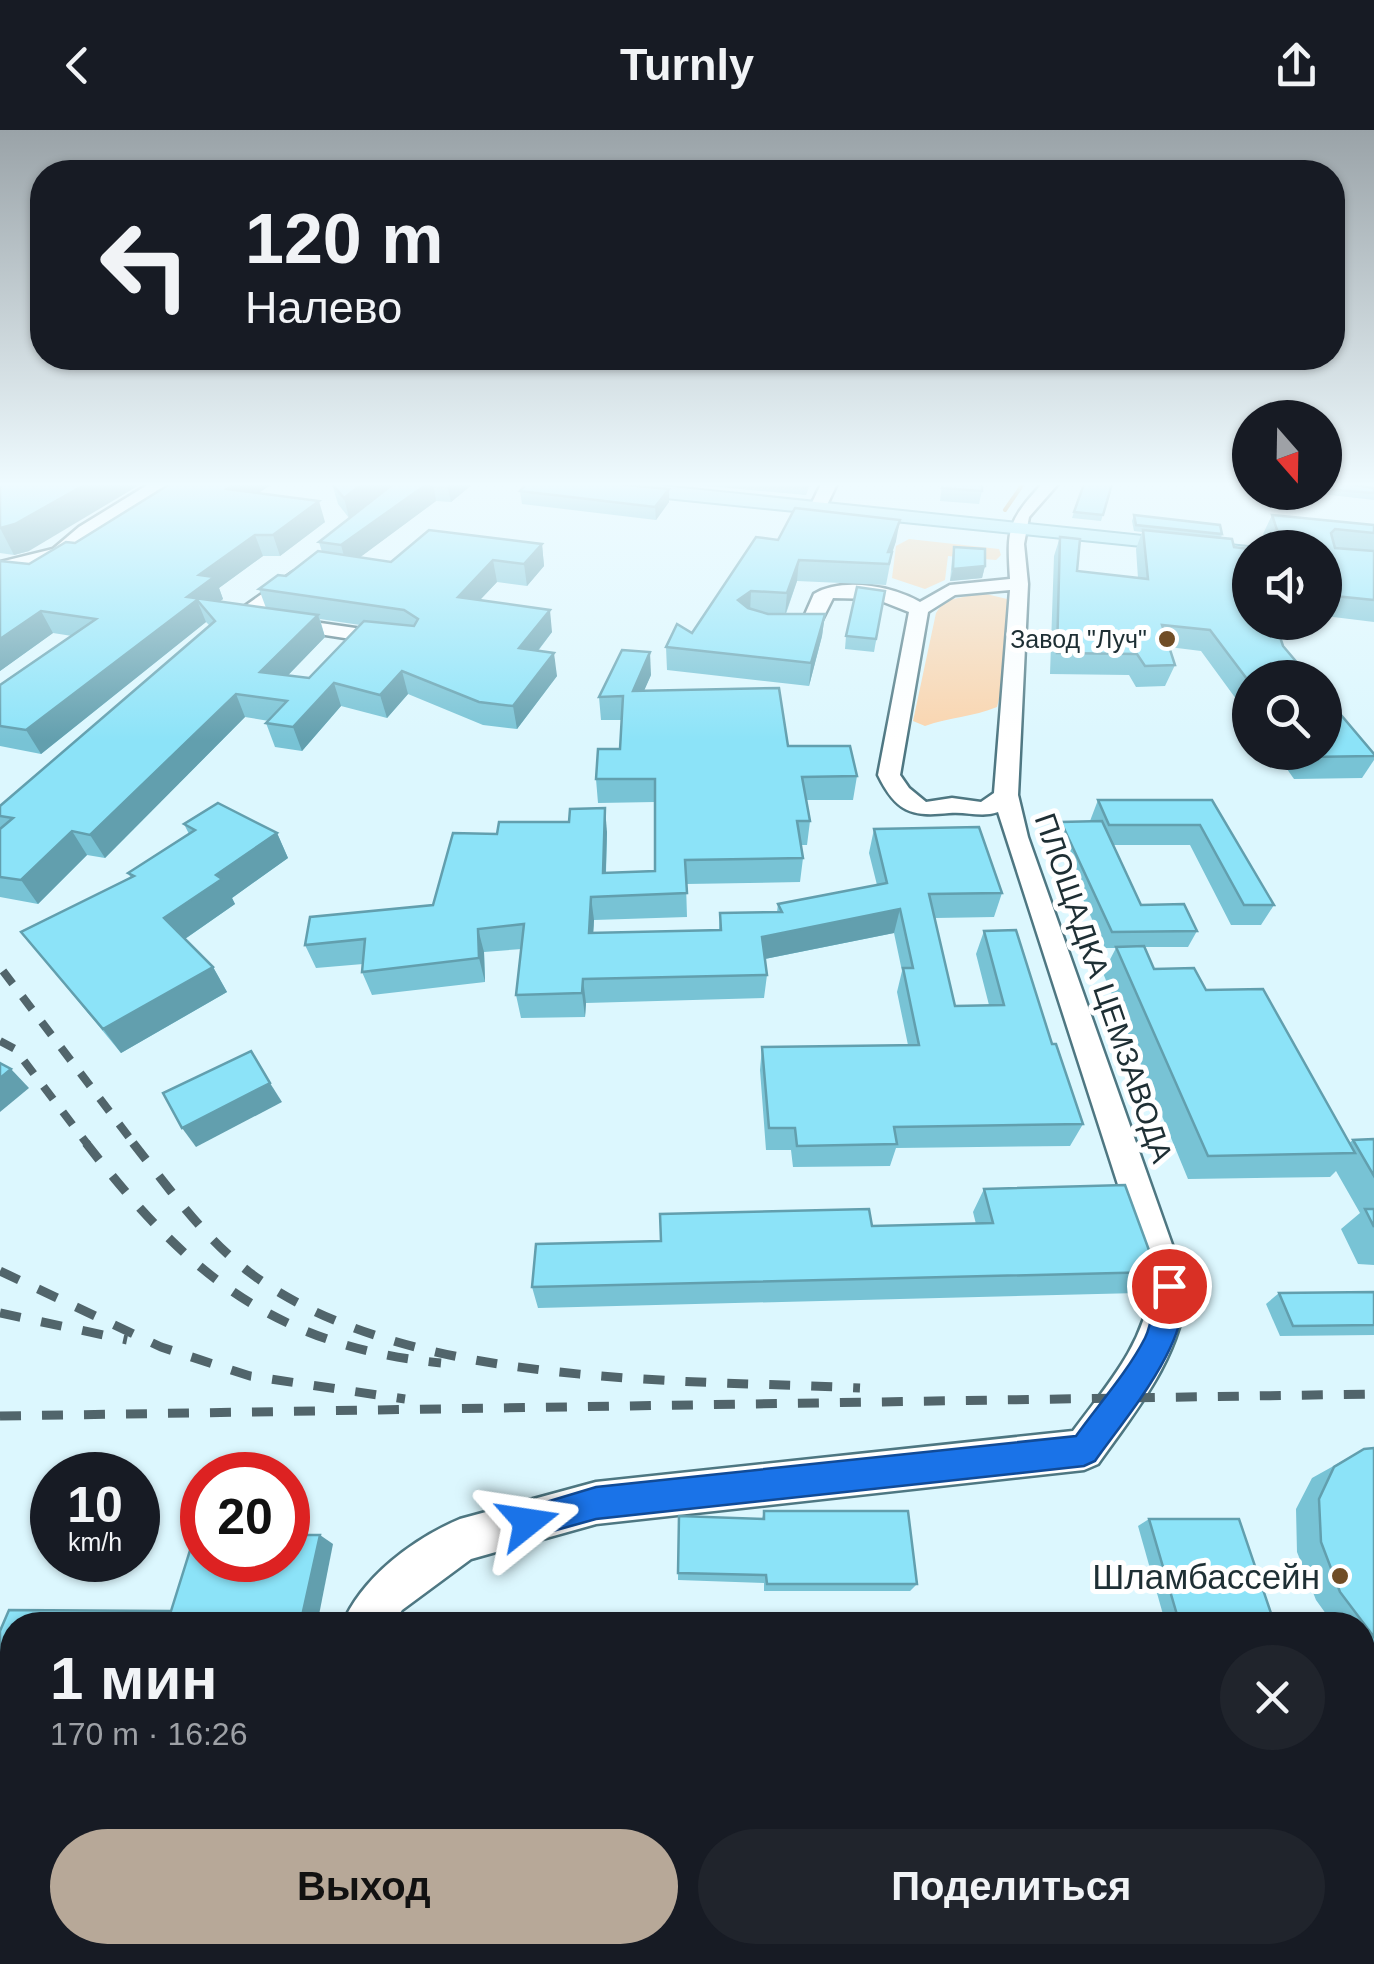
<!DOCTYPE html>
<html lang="ru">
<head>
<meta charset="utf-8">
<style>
  body { margin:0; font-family:Helvetica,sans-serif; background:#20242c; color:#f1f3f6; height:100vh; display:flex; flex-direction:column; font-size:38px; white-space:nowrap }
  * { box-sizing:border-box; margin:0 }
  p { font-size:32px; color:#9ea1a6 }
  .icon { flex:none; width:55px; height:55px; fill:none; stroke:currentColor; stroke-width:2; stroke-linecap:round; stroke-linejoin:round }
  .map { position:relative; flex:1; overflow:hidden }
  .sheet { position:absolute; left:0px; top:1482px; width:1375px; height:352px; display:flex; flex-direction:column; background:#171b24; border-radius:40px 40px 0 0; box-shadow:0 2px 8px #0004 }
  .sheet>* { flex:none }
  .banner { position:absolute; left:30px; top:30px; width:1315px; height:210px; border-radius:40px; box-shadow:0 2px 8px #0004; background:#171b24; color:#f1f3f6; overflow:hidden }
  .needle { width:65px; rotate:160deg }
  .tools { position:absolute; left:1232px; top:270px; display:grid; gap:20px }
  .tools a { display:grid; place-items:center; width:110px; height:110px; border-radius:50%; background:#171b24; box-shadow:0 2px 8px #0004; font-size:50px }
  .speed { position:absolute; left:30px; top:1322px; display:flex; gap:20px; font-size:50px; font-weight:700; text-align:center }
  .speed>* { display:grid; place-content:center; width:130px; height:130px; border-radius:50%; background:#171b24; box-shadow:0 2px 8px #0004; line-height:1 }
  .speed small { font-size:25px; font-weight:400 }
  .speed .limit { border:15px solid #d22; background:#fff; color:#111 }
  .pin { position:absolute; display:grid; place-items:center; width:85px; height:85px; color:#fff; margin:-42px; border:5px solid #fff; border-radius:50%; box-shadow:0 2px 10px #0007 }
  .me { position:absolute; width:110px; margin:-55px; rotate:75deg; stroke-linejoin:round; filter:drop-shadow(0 0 8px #0008) }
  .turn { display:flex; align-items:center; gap:35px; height:210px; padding:0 50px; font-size:45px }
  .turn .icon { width:130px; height:130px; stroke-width:2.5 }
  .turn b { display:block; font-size:70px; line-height:85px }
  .round { display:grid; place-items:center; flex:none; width:105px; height:105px; border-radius:52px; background:#20242c }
  .head { display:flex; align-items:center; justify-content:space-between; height:170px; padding:0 50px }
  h1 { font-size:60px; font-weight:700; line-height:75px }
  .primary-button { display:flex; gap:20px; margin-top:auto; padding:20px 50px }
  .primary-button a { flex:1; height:115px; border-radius:60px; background:#b7a898; color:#111; font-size:40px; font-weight:700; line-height:115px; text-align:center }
  .primary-button a+a { background:#20242c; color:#f1f3f6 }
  header { display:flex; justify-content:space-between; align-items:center; height:130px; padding:0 50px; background:#171b24; font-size:45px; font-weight:700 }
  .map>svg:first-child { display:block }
</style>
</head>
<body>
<header><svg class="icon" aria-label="back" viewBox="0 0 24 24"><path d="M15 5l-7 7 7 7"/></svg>Turnly<svg class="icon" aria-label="share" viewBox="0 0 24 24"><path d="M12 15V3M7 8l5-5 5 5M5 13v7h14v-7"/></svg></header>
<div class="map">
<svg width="1374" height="1834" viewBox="0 0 1374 1834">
  <rect width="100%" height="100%" fill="#dcf7fe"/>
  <g fill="#fad4ad">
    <path d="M909 409 999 419 1001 425 996 430 948 426 945 450 925 459 892 448 896 416Z"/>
    <path d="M982 463 1007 469 1009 476 1007 537 997 577C973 587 949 587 925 596L913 591 936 483 944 471Z"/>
  </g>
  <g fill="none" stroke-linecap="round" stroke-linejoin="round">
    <path stroke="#c68a48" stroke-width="4" d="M1005 380 1023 354"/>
    <g stroke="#4e7782" stroke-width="5">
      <g id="minor">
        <path d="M149 354H168L91 403 65 426 0 442V432L53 419 79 397Z"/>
        <path d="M821 354H837L826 377 818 382 810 377Z"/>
        <path d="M1042 354H1058L1029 387 1024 414 1028 454 1018 665 1028 707 1187 1157C1181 1227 1137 1279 1098 1334L1084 1340 596 1394 471 1429 402 1480 392 1495H342C362 1447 413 1409 460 1389L596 1352 1073 1301C1107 1255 1144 1215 1151 1157L998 682C980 688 967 681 949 683 911 687 896 682 878 645L909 482 876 469 833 468 818 498 785 503 776 497 778 493 803 489 814 464C842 447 892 456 920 472L950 455 1010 449C1007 399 1007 392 1042 354ZM1010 460 994 663 981 672 952 668 926 672 909 658 900 645 928 482 955 465Z"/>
        <path d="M1336 354H1374V362Z"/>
        <path d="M293 442 299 443V451L258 484 390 503 400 509 390 515 235 491V483Z"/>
        <path d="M178 1822H237L232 1834H173Z"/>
      </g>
    </g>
    <g stroke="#4a9cb0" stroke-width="4">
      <path id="major" d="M578 354H643L1258 418H1250V427L587 360Z"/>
    </g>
    <use href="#minor" fill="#fff" fill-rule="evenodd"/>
    <use href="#major" fill="#a0e7f7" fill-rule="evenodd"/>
    <g stroke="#51656b" stroke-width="8" stroke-dasharray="16 16" stroke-linecap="butt">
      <path d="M3 841 135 1015"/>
      <path d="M0 911 15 919 88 1015"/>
    </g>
    <g stroke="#51656b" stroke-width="9" stroke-dasharray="21 21" stroke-linecap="butt">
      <path d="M86 1013C186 1142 273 1216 441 1233"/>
      <path d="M133 1013C169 1058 203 1107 249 1142 402 1258 675 1249 860 1258"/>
      <path d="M0 1141 161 1217 250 1246 405 1269"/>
      <path d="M0 1183 127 1210"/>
      <path d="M0 1286 1374 1264"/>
    </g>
  </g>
  <g fill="#78c3d5" fill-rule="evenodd">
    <path d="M0 354 29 421 14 425 0 423Z"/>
    <path d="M272 354 258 363 325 392 280 426H263L219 458 223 469 220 471 266 478 259 459 286 446 322 422 319 412 349 388 338 374 332 354H473L451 372 436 371 360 427 391 432 542 414 544 436 527 456 497 452 480 470 552 502 538 521 557 546 517 599 483 595 408 564 387 588 341 576 302 621 275 617 266 593 269 591 245 587 105 728 87 725 38 774 0 767V676L210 496 206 492 41 624 0 616V555L72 506 53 503 0 541V431L29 434 75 413ZM320 489 360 495 309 548 288 545 325 507Z"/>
    <path d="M684 354H810L806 365Z"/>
    <path d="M942 354 982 361 979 374 940 371Z"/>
    <path d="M1112 354 1101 391 1072 388 1074 382Z"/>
    <path d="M1228 354H1250V357L1228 355Z"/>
    <path d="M1325 354 1374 358V370L1304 362H1325Z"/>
    <path d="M669 359V372L656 390 522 374 520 361Z"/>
    <path d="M1134 385 1222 404 1221 408 1250 548V588L1201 521 1169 517 1175 535 1165 556 1136 557 1129 545 1050 544 1054 426 1060 407 1077 441 1138 448 1136 419 1142 402 1134 401 1132 391Z"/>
    <path d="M1272 385 1374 395V492L1325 486V418H1268L1263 404Z"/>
    <path d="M778 410 896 411 892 423 886 455 797 451 786 484H825L822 506 809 556 667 540 666 517 692 503Z"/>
    <path d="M954 417 985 436 982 448 950 451 952 429Z"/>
    <path d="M885 461 874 522 845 519 846 506Z"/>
    <path d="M651 545 644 560 788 616 857 646 853 670H806L810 691 807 715H801L803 728 800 752 686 754 687 787 594 790 593 803 719 800 720 783 777 782 778 774 877 755 869 723 874 699 1002 763 994 787 935 788 955 876 989 875 976 824 984 801 1052 914 1083 994 1070 1016 896 1018 890 1036 793 1037 791 1020H766L760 940 762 917 908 915 897 862 902 841 894 803 765 829 767 845 764 868 586 873 585 887 521 888 516 865 522 819 484 822 485 852 372 865 362 842 363 834 316 838 305 815 433 775 607 702 606 743 655 741V672L598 673 596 649 620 619 622 590H601L599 567Z"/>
    <path d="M1275 622 1374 624V630L1362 648 1294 649Z"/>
    <path d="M1098 670H1212L1274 775 1261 795H1231L1190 715H1113L1141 775 1197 801 1188 817H1144L1154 839 1206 860 1349 1013 1353 1010 1374 1009V1135L1358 1134 1341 1099 1360 1083 1336 1041 1330 1047 1188 1049 1103 843 1116 818H1105L1055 707 1061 692 1090 691Z"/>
    <path d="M184 694 277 703 288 728 232 768 235 774 185 809 213 837 227 862 121 923 21 802 131 748 128 743 189 704Z"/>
    <path d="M984 1059 1157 1142 1138 1163 538 1178 532 1157 872 1096 976 1094 973 1082Z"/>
    <path d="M1374 1162V1205L1280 1206 1266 1174 1279 1163Z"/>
    <path d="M1374 1318V1536L1362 1527V1495H1334L1316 1470 1297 1422 1296 1379 1312 1348 1364 1319Z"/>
    <path d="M764 1381 917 1454 910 1461H764V1453L678 1450 679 1386 762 1389Z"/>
    <path d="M1149 1389 1275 1495H1166L1138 1396Z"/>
    <path d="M0 1777H12V1822L0 1834Z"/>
    <path d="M832 1822H939L941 1834H833Z"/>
    <path d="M1037 1822H1175L1178 1834H1039Z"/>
  </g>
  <g fill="#629fae">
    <path d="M86 354H141L29 421 14 425 0 398Z"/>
    <path d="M235 354H272L234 380 227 359Z"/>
    <path d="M362 354H393L349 388 344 368Z"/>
    <path d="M427 354H433L436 371 347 437 341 415Z"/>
    <path d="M447 354H473L451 372Z"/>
    <path d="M669 359V372L656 390 655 377Z"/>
    <path d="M319 371 325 392 280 426 273 405Z"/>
    <path d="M900 390 896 411 892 423 886 455 892 424 888 422Z"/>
    <path d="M255 405 263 426 219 458 223 469 207 481 197 470 206 492 41 624 26 600 187 467 199 445Z"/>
    <path d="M542 414 544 436 527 456 524 434Z"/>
    <path d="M493 430 497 452 462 489 458 467Z"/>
    <path d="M799 430 797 451 785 485 787 463Z"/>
    <path d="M985 436 982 448 950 451 953 439Z"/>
    <path d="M751 461 750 483 738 470Z"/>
    <path d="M550 480 552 502 522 541 519 518Z"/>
    <path d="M41 481 53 503 0 541V509Z"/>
    <path d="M825 484 822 506 809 556 811 533Z"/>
    <path d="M318 485 325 507 269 565 260 542Z"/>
    <path d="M650 522 651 545 634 584 633 561Z"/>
    <path d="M554 523 557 546 517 599 513 576Z"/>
    <path d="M402 541 408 564 387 588 380 565Z"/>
    <path d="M334 553 341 576 302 621 293 597Z"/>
    <path d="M236 564 245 587 105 728 90 705Z"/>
    <path d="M605 678 607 702 605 767 603 743Z"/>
    <path d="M72 701 87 725 38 774 21 750Z"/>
    <path d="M277 703 288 728 232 768 235 774 179 813 164 788 216 745Z"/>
    <path d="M591 767 594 790 592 826 589 803Z"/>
    <path d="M900 779 894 803 760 830 762 807Z"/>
    <path d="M478 799 484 822 485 852 479 828Z"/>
    <path d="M213 837 227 862 121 923 103 899Z"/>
    <path d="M583 849 586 873 585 887 582 863Z"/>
    <path d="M11 939 29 958 0 982V948Z"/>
    <path d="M270 953 282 972 196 1017 182 998Z"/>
    <path d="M320 1405 333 1414 317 1495H300Z"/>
    <path d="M129 1822H145L142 1834H126Z"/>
  </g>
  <g fill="#8ce3f8" stroke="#629fae" stroke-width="2.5">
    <path d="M0 354H86L15 394 0 398Z"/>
    <path d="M170 354H235L227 359 319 371 273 405H255L199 445 214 447 187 467 318 485 260 542 309 548 364 491 414 496 418 489 404 480 259 459 278 445 286 446 318 421 391 432 429 400 542 414 524 434 493 430 458 467 550 480 519 518 554 523 513 576 479 572 402 541 380 565 334 553 293 597 266 593 287 571 236 564 90 705 72 701 21 750 0 747V699L13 688 0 686V676L215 491 197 470 26 600 0 596V555L96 489 41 481 0 509V431L29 434 66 412 75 413Z"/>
    <path d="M332 354H362L344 368Z"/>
    <path d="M393 354H427L341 415 319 412Z"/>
    <path d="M526 354H616L669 359 655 377 520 361Z"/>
    <path d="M943 354H982V361L942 358Z"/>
    <path d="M1084 354H1112L1103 385 1074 382Z"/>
    <path d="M1325 354H1350L1374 358V363L1325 359Z"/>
    <path d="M795 378 900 390 888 422H892L889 434 799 430 787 463 751 461 738 470 748 478 768 484H825L811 533 666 517 677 494 692 503 756 407 778 410Z"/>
    <path d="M1134 385 1220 395 1222 404 1136 395Z"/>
    <path d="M1272 385 1374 395V403L1335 399 1331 403 1335 418 1374 421V470L1325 465V418H1283Z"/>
    <path d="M1143 400 1232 409 1234 417 1250 419V492H1275L1283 516 1310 548H1250V553L1210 500 1162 495 1175 535 1145 536 1137 524 1057 523 1060 407 1080 409 1077 441 1148 449Z"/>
    <path d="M954 417 985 419V436L953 439Z"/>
    <path d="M857 457 885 461 876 509 846 506Z"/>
    <path d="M622 520 650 522 633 561 779 558 788 616H850L857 646 802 647 810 691H797L803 728 685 730 687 763 591 767 589 803 721 800 720 783 782 782 778 774 887 753 874 699 979 697 1002 763 929 764 955 876 1004 875 984 801 1016 800 1052 914H1056L1083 994 894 997 897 1014 797 1016 795 998H769L762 917 919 915 903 838H913L900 779 762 807 767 845 583 849 582 863 516 865 524 794 478 799 479 828 362 842 365 809 305 815 310 787 433 775 453 703 497 704 499 692H569L570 679 605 678 603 743 655 741V649H596L598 619H620L623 566 599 567Z"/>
    <path d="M1325 566 1374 624V626L1307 627 1303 622H1325Z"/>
    <path d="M1098 670H1212L1274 775H1244L1200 695H1109Z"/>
    <path d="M218 673 277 703 216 745 222 749 164 788 213 837 103 899 21 802 134 746 128 743 195 700 184 694Z"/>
    <path d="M1102 691 1141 775 1184 774 1197 801 1112 802 1061 692Z"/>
    <path d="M1144 816 1154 839 1194 838 1206 860 1263 859 1355 1023 1208 1026 1116 817Z"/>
    <path d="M251 921 270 953 182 998 163 963Z"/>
    <path d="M0 933 11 939 0 948Z"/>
    <path d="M1374 1009V1046L1353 1010Z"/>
    <path d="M1125 1055 1157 1142 532 1157 536 1114 661 1111 660 1084 869 1079 872 1096 993 1093 984 1059Z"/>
    <path d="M1365 1079H1374V1097Z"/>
    <path d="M1374 1162V1195L1293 1196 1279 1163Z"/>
    <path d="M1374 1318V1507L1340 1462 1321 1412 1319 1369 1334 1337 1364 1319Z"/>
    <path d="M764 1381H908L917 1454H767L766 1445 678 1443 679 1386 764 1389Z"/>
    <path d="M202 1382V1430H288V1405H320L300 1495H12V1636H0V1501L9 1480 171 1481Z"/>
    <path d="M1149 1389H1239L1275 1495H1180Z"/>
    <path d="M12 1780V1822H129L126 1834H0V1781Z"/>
    <path d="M838 1822H939L941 1834H839Z"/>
    <path d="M1052 1822H1175L1178 1834H1054Z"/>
  </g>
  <linearGradient id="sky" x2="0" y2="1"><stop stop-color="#9aa3a8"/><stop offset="0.58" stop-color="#effbff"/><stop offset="1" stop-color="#effbff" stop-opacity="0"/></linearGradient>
  <rect width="1374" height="611" fill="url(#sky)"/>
  <path fill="#1a73e8" stroke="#114b97" stroke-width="2.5" d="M1169 1144 1179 1147C1202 1201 1124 1289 1095 1331L1084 1336 596 1389 528 1408 516 1403 512 1392 516 1381 596 1357 1076 1306C1098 1275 1127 1243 1145 1208 1155 1188 1151 1167 1160 1147Z"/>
  <g fill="#704d26" stroke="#fff" stroke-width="4">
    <circle cx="1167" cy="509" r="10"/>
    <circle cx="1340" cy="1446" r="10"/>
  </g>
  <g text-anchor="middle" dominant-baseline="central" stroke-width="10" stroke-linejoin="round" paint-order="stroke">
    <g font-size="25" fill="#1e2f34" stroke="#fff" text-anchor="end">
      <text x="1147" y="509">Завод "Луч"</text>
    </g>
    <g font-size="30" fill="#1e2f34" stroke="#fff">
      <text transform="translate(1104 858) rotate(71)">ПЛОЩАДКА ЦЕМЗАВОДА</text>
    </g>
    <g font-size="35" fill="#1e2f34" stroke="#fff" text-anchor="end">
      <text x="1320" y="1446">Шламбассейн</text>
    </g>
  </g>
</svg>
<div class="tools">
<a><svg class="needle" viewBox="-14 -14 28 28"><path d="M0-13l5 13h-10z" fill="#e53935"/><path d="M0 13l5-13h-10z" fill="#9ea1a6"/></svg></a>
<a><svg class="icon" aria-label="sound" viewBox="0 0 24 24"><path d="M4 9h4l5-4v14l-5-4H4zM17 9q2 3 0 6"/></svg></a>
<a><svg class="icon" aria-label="search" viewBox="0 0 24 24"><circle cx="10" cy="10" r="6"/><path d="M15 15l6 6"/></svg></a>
</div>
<div class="speed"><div>10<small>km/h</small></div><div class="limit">20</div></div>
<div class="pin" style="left:1169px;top:1156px;background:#d93025"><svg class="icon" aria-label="arrive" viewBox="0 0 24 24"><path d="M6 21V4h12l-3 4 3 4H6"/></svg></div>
<svg class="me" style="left:528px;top:1392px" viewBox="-20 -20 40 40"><path d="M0-17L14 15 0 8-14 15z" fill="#1a73e8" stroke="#fff" stroke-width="4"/></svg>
<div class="banner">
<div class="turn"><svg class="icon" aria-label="left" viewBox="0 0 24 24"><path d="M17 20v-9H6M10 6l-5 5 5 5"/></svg><div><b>120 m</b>Налево</div></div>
</div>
<section class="sheet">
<div class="head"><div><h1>1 мин</h1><p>170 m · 16:26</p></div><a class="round"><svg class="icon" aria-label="close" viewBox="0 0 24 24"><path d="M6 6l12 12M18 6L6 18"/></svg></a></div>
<div class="primary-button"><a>Выход</a><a>Поделиться</a></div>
</section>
</div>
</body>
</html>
